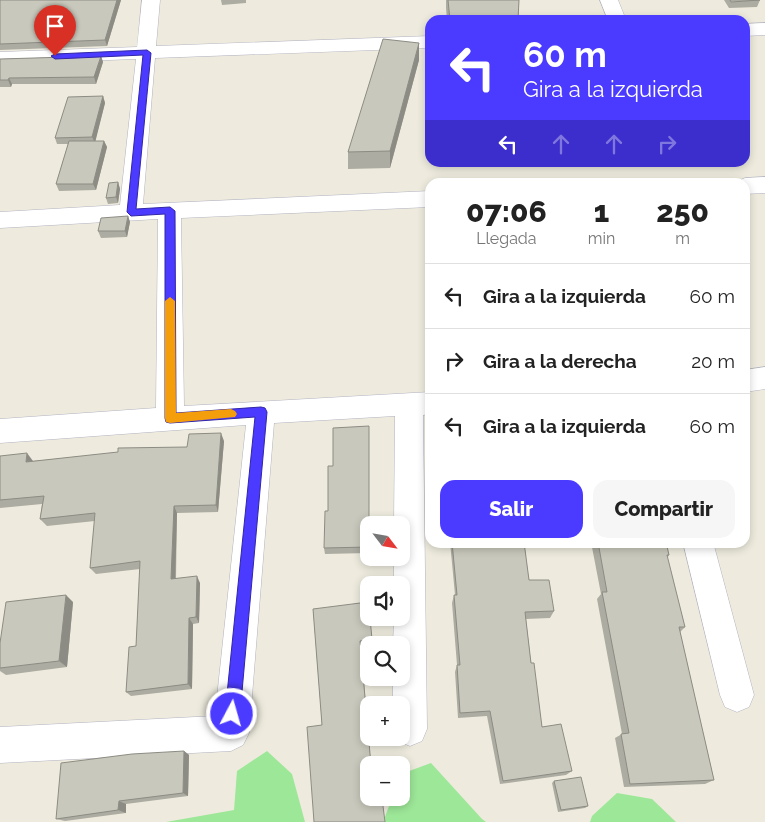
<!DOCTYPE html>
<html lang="es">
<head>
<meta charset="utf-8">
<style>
  body { margin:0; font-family:Raleway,sans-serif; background:#f6f6f6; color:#222; height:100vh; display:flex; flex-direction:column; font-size:19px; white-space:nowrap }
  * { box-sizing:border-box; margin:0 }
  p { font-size:16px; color:#767676 }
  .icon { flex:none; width:28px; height:28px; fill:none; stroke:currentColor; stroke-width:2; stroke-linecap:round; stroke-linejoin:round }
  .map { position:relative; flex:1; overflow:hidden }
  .side { position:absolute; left:425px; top:178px; width:325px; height:370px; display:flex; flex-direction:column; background:#fff; border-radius:15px; box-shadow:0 2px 8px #0003 }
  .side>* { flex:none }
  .guide { position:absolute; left:425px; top:15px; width:325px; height:152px; border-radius:15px; box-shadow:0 2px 8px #0003; background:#4b3aff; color:#fff; overflow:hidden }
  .needle { width:32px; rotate:121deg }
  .fabs { position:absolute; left:360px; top:516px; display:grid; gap:10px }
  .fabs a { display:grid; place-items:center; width:50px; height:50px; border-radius:10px; background:#fff; box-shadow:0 2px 8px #0003; font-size:25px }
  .pin { position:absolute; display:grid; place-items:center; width:42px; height:42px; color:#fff; margin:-51px -21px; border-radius:50% 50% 50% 0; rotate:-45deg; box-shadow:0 0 5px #0007 }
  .pin .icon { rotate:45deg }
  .me { position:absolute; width:55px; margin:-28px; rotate:6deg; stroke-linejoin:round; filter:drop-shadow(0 0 4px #0008) }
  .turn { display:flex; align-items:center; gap:18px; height:105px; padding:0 15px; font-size:22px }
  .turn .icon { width:65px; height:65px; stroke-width:2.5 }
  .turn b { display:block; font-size:35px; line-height:42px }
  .lanes { display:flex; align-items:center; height:48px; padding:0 15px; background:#0003; justify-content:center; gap:25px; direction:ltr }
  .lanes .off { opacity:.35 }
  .eta { display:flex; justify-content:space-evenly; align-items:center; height:85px; text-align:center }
  .eta b { font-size:30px; font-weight:800; line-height:35px }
  .primary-button { display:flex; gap:10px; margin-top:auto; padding:10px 15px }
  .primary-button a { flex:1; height:58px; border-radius:15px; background:#4b3aff; color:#fff; font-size:20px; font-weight:800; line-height:58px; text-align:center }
  .primary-button a+a { background:#f6f6f6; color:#222 }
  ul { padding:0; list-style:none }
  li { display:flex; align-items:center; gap:15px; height:65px; padding:0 15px; border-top:1px solid #e0e0e0 }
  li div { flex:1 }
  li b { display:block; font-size:19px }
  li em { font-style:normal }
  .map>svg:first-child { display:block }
</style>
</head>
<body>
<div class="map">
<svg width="765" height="822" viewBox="0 0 765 822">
  <rect width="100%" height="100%" fill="#eeebde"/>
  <g fill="#9de798">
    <path d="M267 751 292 774 305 822H166L234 810 237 771Z"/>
    <path d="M431 763 482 819 486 822H383L392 798H401V774Z"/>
    <path d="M617 793 652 799 676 822H590L592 816Z"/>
  </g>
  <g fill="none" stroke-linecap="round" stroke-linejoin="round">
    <g stroke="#b2b2c0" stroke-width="1">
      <g id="minor">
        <path d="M142 0H160L156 46 430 36V48L155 58 143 204 430 191V207L181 218 184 406 430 392V414L423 415 427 729 422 741 410 746 398 741 396 738H401V705H393V678H401V645H393L394 618H401V585H394V558H401V525H394L395 416 274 423 249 733 243 745 231 751 0 763V727L215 716 246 425 0 443V419L156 408 158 219 0 228V212L120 205 136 59 0 64V52L137 47Z"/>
        <path d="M600 0H618L626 20H608Z"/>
        <path d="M765 23V35L745 36V24Z"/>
        <path d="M765 177V193L745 194V182H736L745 178Z"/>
        <path d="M765 367V389L745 392V370Z"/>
        <path d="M683 542H713L754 695 749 707 737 712 725 707 720 695Z"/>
      </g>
    </g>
    <use href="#minor" fill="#fff" fill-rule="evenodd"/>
  </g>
  <g fill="#adaca2">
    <path d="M0 0H121L107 46 0 50Z"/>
    <path d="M221 0H246V3L222 5Z"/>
    <path d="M446 0H519L518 20H447L446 8Z"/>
    <path d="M724 0H760L757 7 729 8Z"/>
    <path d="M419 43V60L390 168 348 169V152Z"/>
    <path d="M101 56 103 62 96 84H12L11 87H0V59Z"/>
    <path d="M103 96 105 103 95 141H104L107 147 96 190 59 191 56 184 68 144H57L55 138Z"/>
    <path d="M118 182 120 189 118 203 108 204 106 198Z"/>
    <path d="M128 216 130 222 127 237 101 238 98 231Z"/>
    <path d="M224 441 218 512 177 513 176 579 200 583 199 623 193 624 192 689 131 696 126 692 136 646 140 569 96 574 90 568 95 521 47 526 40 519 42 504 0 508V456L33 461 187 447Z"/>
    <path d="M369 525V553L325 554 324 548Z"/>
    <path d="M450 542H524L529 580 554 611 550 618 526 619 531 663 542 727 572 771 566 775 500 784 487 716 458 718 455 672 457 665 452 603 454 595H455Z"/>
    <path d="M591 542H666L669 555 667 558 685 627 680 632 714 780 705 784 624 787 615 738 622 734 597 599 601 594Z"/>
    <path d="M73 602 67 667 6 675 0 671V643Z"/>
    <path d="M313 609 372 639V645H369V646L361 647 371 765 322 725Z"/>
    <path d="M184 751 189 755 188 796 126 804V813L65 821 56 819Z"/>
    <path d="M554 781 588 806 585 808 558 812 552 783Z"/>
  </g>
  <g fill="#8d8c84">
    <path d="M117 0H121L107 46 105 40Z"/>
    <path d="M419 43V60L390 168V151Z"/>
    <path d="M101 56 103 62 96 84 94 77Z"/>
    <path d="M9 78 12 84 11 87 8 80Z"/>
    <path d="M103 96 105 103 95 143 92 137Z"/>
    <path d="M104 141 107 147 96 190 93 184Z"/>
    <path d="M118 182 120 189 118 203 116 197Z"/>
    <path d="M128 216 130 222 127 237 125 231Z"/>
    <path d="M221 433 224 441 218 512 216 505Z"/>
    <path d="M27 453 33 461 26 462Z"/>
    <path d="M174 506 177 513 175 586 171 579Z"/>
    <path d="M197 576 200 583 199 623 196 617Z"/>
    <path d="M66 595 73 602 67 667 59 661Z"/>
    <path d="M189 618 193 624 192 689 188 684Z"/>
    <path d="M184 751 189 755 188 796 183 793Z"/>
    <path d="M119 801 126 804V813L118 810Z"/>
  </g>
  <g fill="#c9c8bc" stroke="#8d8c84">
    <path d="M0 0H117L105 40 0 44Z"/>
    <path d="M448 0H519L518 20H450Z"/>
    <path d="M730 0H760L731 2Z"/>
    <path d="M383 39 419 43 390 151 348 152Z"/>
    <path d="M101 56 94 77 9 78 8 80H0V59Z"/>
    <path d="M103 96 92 137 55 138 68 97Z"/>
    <path d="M69 141H104L93 184H56Z"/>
    <path d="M118 182 116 197 106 198 109 183Z"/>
    <path d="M128 216 125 231H98L101 218Z"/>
    <path d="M369 426V547L324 548 325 511H328V466H333V428Z"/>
    <path d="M221 433 216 505 174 506 171 579 197 576 196 617 189 618 188 684 126 692 129 647 136 646 140 561 90 568 95 513 40 519 44 496 0 500V456L27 453 26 462 118 452V448L187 447 189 434Z"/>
    <path d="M452 542H524L529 580H549L554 611 525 612 531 663H534L542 727 561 724 572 771 503 781 490 711 460 713 457 665H460L454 595H457Z"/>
    <path d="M598 542H666L669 555H667L685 627H679L714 780 630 784 621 734 629 733 602 592H607Z"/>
    <path d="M66 595 59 661 0 668V643L6 602Z"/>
    <path d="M368 602 369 618H370L372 639 360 641 371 765H369V798H382L385 822H314L307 727 322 725 313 609Z"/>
    <path d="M184 751 183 793 119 801 118 810 56 819 61 763 132 754Z"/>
    <path d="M581 777 588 806 561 810 554 781Z"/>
  </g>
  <path fill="#4b3aff" stroke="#3126a6" d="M147 50 151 53 136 209 170 207 175 211 176 413 261 407 265 408 267 412 240 714 238 720 232 722 227 720 225 714 255 417 170 423 166 422 165 418V214L131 216 127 212 143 55 55 59 51 56 55 54Z"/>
  <path fill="#f59e0b" d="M170 297 175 301 176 413 231 409 235 411 237 414 235 417 170 423 166 422 165 418V301Z"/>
</svg>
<div class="fabs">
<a><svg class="needle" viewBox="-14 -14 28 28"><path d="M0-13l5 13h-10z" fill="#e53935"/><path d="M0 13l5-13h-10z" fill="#767676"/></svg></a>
<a><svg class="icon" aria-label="sound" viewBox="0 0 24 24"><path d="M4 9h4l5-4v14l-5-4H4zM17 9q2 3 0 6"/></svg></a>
<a><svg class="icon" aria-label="search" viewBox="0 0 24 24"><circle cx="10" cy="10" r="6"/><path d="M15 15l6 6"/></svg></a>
<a>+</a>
<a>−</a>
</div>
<div class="pin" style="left:55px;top:56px;background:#d93025"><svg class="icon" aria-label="arrive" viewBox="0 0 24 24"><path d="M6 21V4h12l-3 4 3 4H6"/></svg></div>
<svg class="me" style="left:232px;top:714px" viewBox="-20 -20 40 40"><circle r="17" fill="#4b3aff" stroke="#fff" stroke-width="3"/><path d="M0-11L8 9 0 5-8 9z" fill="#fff"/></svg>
<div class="guide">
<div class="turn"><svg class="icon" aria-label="left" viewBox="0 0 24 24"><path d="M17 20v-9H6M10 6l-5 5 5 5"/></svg><div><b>60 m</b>Gira a la izquierda</div></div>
<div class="lanes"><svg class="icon" aria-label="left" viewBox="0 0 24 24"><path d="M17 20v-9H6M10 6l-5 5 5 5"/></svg><svg class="icon off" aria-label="ahead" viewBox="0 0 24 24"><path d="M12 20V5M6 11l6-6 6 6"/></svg><svg class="icon off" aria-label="ahead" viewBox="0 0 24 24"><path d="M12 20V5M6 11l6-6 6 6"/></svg><svg class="icon off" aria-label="right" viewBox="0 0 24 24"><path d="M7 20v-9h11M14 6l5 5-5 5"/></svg></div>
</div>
<section class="side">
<div class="eta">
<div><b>07:06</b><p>Llegada</p></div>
<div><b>1</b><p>min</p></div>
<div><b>250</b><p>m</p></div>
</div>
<ul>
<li><svg class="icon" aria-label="left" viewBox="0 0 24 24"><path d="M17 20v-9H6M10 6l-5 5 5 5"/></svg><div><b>Gira a la izquierda</b></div><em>60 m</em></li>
<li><svg class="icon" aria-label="right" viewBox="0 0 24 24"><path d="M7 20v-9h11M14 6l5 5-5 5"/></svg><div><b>Gira a la derecha</b></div><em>20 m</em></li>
<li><svg class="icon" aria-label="left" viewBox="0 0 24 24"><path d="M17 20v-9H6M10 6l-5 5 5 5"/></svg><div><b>Gira a la izquierda</b></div><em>60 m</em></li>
</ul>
<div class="primary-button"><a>Salir</a><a>Compartir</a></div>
</section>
</div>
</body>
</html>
